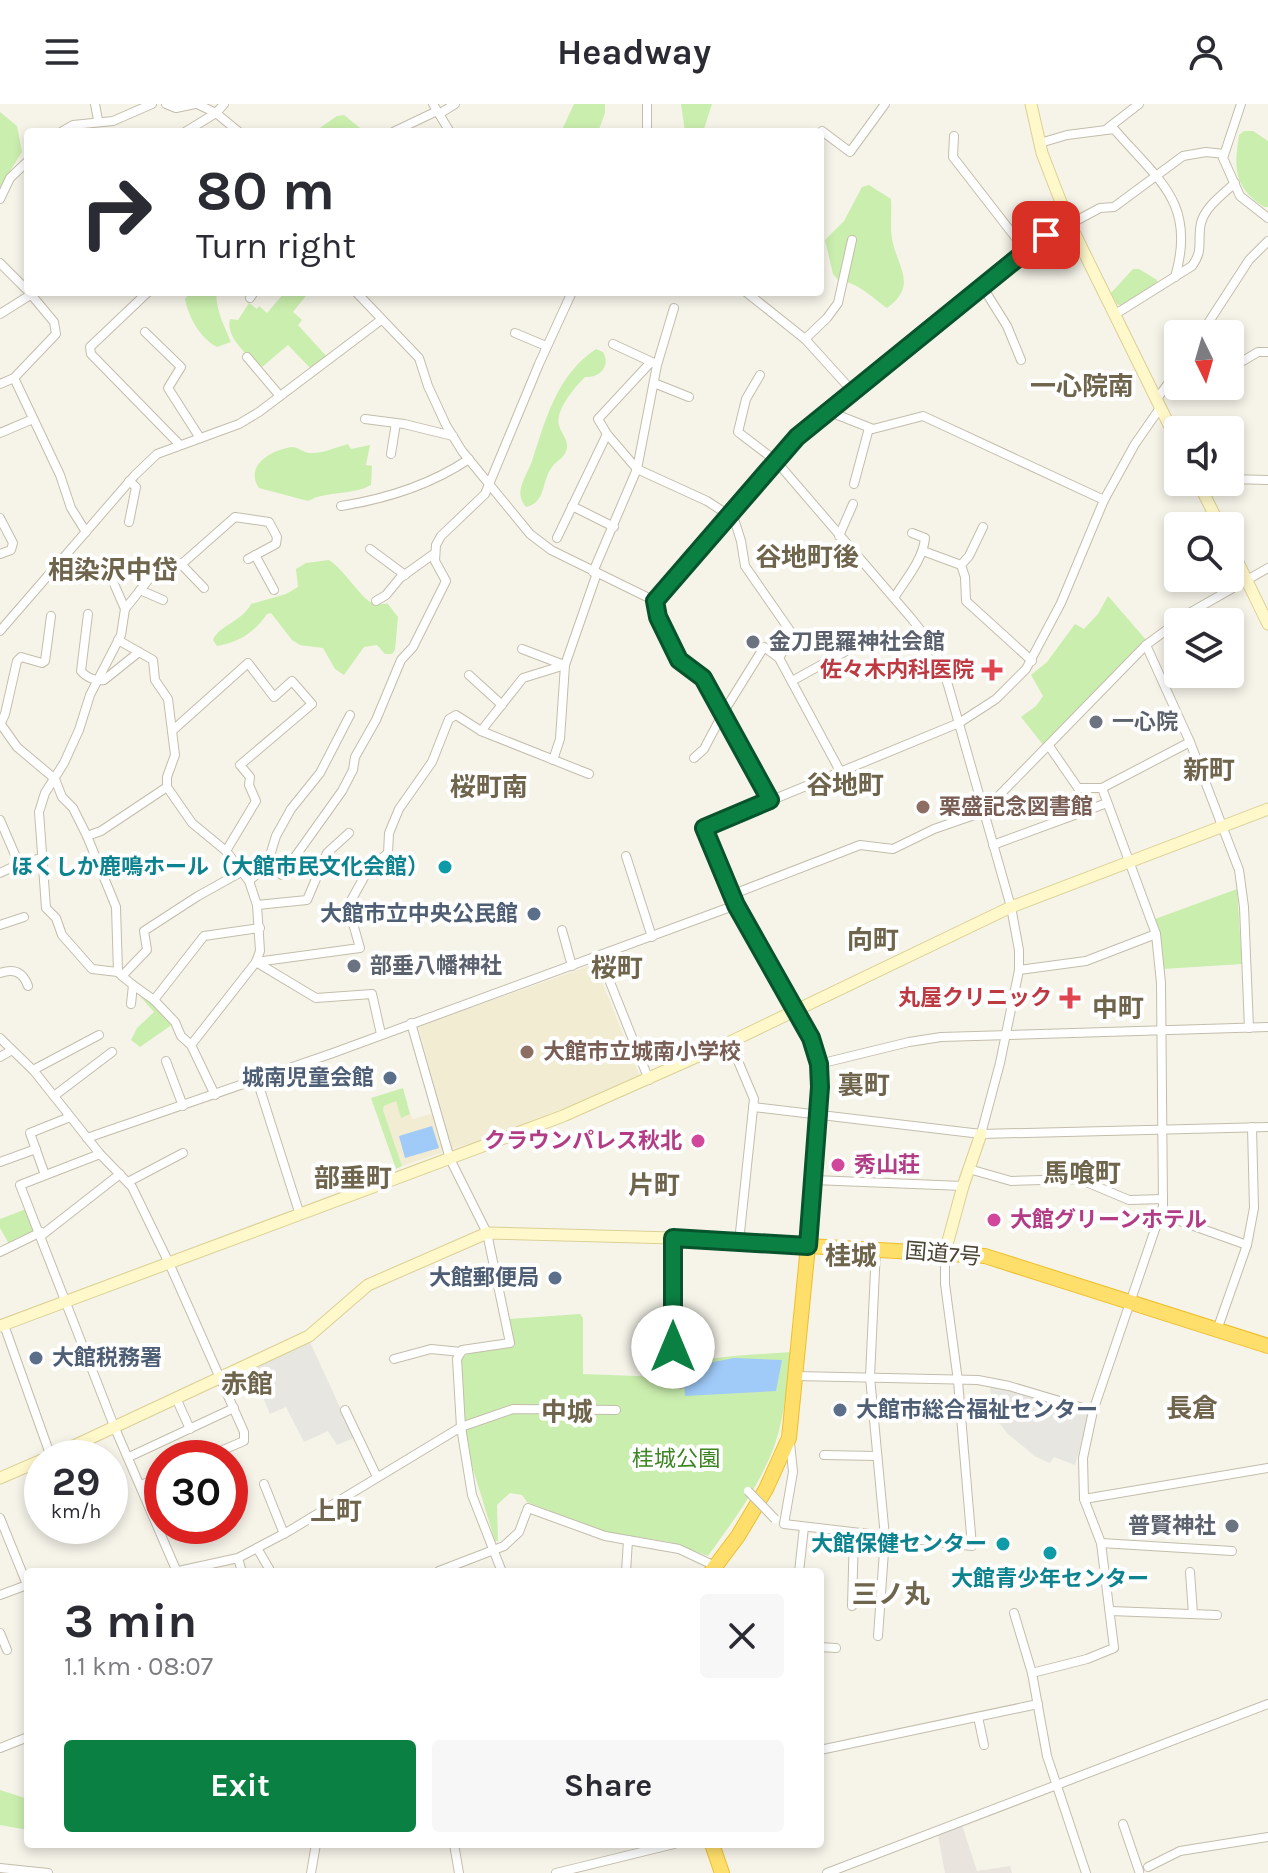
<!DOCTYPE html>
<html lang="en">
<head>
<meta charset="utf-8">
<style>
  body { margin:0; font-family:Karla,"Noto Sans JP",sans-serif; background:#f7f7f7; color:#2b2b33; height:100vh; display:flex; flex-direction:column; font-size:30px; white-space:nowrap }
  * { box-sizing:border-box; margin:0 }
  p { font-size:26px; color:#7c7c81 }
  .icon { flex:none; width:44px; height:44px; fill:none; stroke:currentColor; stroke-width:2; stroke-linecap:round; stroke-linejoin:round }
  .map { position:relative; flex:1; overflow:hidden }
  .side { position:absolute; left:24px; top:1464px; width:800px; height:280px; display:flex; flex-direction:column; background:#fff; border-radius:8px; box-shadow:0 4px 12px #0003 }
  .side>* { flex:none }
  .banner { position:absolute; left:24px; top:24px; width:800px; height:168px; border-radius:8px; box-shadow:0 4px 12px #0003; background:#fff; color:#2b2b33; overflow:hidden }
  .needle { width:52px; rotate:175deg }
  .buttons { position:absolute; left:1164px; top:216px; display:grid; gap:16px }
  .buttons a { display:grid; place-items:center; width:80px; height:80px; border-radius:8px; background:#fff; box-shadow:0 4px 12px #0003; font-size:40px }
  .speed { position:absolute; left:24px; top:1336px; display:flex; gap:16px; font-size:40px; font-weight:700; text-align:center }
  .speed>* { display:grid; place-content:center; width:104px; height:104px; border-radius:50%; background:#fff; box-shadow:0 4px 12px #0003; line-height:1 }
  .speed small { font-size:20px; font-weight:400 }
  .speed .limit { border:12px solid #d22; background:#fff; color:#111 }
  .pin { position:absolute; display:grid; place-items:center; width:68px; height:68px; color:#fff; margin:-34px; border-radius:16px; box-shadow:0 4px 12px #0006 }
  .me { position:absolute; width:88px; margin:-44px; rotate:0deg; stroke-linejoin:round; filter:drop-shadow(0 0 6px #0008) }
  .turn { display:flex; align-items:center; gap:28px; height:168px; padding:0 40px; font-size:36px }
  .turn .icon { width:104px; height:104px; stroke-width:2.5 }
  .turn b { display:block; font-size:56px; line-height:68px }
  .round { display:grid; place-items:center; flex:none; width:84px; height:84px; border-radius:8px; background:#f7f7f7 }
  .overview { display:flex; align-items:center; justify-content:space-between; height:136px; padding:0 40px }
  h1 { font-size:48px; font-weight:700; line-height:60px }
  .primary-button { display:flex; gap:16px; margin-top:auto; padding:16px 40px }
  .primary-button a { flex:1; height:92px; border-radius:8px; background:#0b8043; color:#fff; font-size:32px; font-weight:700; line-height:92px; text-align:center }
  .primary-button a+a { background:#f7f7f7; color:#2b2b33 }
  header { display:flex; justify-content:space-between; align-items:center; height:104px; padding:0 40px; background:#fff; font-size:36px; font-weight:700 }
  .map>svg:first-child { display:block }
</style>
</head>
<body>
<header><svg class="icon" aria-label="menu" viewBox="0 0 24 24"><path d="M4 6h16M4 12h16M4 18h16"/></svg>Headway<svg class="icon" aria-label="person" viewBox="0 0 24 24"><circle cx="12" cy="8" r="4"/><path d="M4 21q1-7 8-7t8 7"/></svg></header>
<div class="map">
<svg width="1268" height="1769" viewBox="0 0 1268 1769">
  <rect width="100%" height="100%" fill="#f6f4e9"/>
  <path fill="#e9e5de" d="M962 1721 977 1767 1010 1762 1012 1769H945L938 1731Z"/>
  <path fill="#f1ecd2" d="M595 860 641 975 509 1026 402 1062 383 1006 384 1002 396 997 401 1013 410 1010 413 1015 441 1007 418 922Z"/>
  <g fill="#caeeae">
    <path d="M574 0H605V9L598 28H561Z"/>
    <path d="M681 0H712L703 28H685Z"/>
    <path d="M0 8 17 22 22 48 0 83Z"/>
    <path d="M344 11 365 28H314L337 12Z"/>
    <path d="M1244 27H1253L1268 37V103H1264C1233 83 1234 64 1239 31Z"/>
    <path d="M869 81 891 95C892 108 890 122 892 135 898 165 918 181 887 204 870 192 859 179 838 176L833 170 825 136 844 117 862 83Z"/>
    <path d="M1133 165H1139L1157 176V180L1121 202 1117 200 1111 189Z"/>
    <path d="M190 188H217C214 201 225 224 231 238L217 243C200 234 189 214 185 195Z"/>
    <path d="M285 188H309L293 208 302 216 298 221 328 254 312 266 288 241 261 264C249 252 225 234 230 215L238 216 249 199 257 205 259 202 267 209Z"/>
    <path d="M596 245 603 248C611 262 600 274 585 273 575 283 555 306 559 321 561 330 568 334 567 344 565 354 557 356 552 363 541 377 547 398 526 403 513 387 526 374 532 357 546 315 556 272 596 245Z"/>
    <path d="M348 340 351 345 370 341 366 361 372 362 371 381C352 392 328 386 308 397L259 384C244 362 271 346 292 343 299 343 303 349 310 349 322 350 337 343 348 340Z"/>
    <path d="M329 456C344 465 364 499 375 500 380 501 384 499 388 500L398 513 395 546 392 550H385L377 541 364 543 344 571 335 565 323 544 300 541 292 536 271 509 267 510C254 529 239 538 217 542L213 536C219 521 242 518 251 500L286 490 298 483 296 465 306 459Z"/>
    <path d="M1108 492 1147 537 1124 558 1044 642 1021 613 1036 602 1043 592 1031 571 1047 558 1075 520 1084 525 1098 510Z"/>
    <path d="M1237 785 1242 860 1163 865 1160 834 1155 815Z"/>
    <path d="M141 887 173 920 140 943 131 936 137 924 154 908 138 890Z"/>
    <path d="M403 984 410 1010 401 1014 396 997 384 1002 383 1006 402 1062 396 1065 371 994Z"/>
    <path d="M26 1105 35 1127 9 1140 0 1124V1115Z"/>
    <path d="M580 1210 583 1214V1270L663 1273 666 1264C707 1252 748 1251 791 1248 787 1279 785 1311 775 1340 760 1382 733 1417 708 1452L670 1438 606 1428 527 1398 522 1391 510 1389 497 1401 498 1437H495L466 1342 461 1255 468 1249 513 1240 509 1215Z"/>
    <path d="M0 1686 28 1695V1726L0 1721Z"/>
  </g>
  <g fill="#e7e6e1">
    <path d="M310 1238 354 1334 337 1341 328 1327 304 1338 286 1303 270 1310 251 1265Z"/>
    <path d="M990 1280 1010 1284 1087 1310 1088 1314 1075 1361 1054 1353 1050 1359 1036 1353 1008 1330 984 1300 991 1299Z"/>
  </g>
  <g fill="#a0caf8">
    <path d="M432 1022 439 1044 405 1054 399 1032Z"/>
    <path d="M734 1254 782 1256 776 1287 685 1292 683 1264Z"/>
  </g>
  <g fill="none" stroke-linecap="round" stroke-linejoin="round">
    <g stroke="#c3bdab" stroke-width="10">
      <g id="street">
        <path d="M95 0 98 16"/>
        <path d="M166 0 176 4 195 0"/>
        <path d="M197 0 216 9 239 28"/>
        <path d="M433 0 450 28"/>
        <path d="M647 0V28"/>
        <path d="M1241 0 1223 54 1240 92 1268 114"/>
        <path d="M439 10 455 0"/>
        <path d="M1108 24 1139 0"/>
        <path d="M822 27 850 48 885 0"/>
        <path d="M61 28 73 21 113 17 152 0"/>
        <path d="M185 28 216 9 224 0"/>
        <path d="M393 28 437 7"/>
        <path d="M954 32 953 53 1026 147"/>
        <path d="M1040 39 1067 31 1114 25C1158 76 1197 99 1175 173"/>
        <path d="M0 95 10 74 28 57"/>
        <path d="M1070 120 1100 104 1114 103 1183 52 1206 48 1224 50"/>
        <path d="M0 159 28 187"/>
        <path d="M982 182 1007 222 1021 256"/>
        <path d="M148 188 90 243 91 250 179 340"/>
        <path d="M356 188 419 254 428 282 446 321 462 347 530 430 551 446 655 497"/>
        <path d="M746 188 805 235 854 289"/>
        <path d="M250 194 254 188"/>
        <path d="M0 210 35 188"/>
        <path d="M1114 211 1192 162C1204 146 1197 137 1201 119 1205 103 1223 90 1235 79"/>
        <path d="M145 228 181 263 168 284 200 334"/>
        <path d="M515 229 546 242"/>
        <path d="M1201 230 1249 156 1268 137"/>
        <path d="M805 235 827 214 838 199 852 136"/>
        <path d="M613 240 656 260"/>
        <path d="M247 253 280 292"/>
        <path d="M651 258 598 315 607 330 637 365 707 397 730 412 735 418 741 437 745 462 793 531 779 554 840 667"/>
        <path d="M1231 264 1258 248H1268"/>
        <path d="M760 271 746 295 738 328 776 357 911 514 934 543 948 581 1011 803 1019 846V866L1000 959 981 1030"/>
        <path d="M14 274 60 371 71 404 86 428"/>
        <path d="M654 279 689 293"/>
        <path d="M0 280 14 274 56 230 54 218 29 188"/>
        <path d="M1156 296 1178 266"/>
        <path d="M830 308 873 325 923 312 1104 396"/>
        <path d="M365 315 404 320 453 332"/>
        <path d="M0 329 33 315"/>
        <path d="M391 350 396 319"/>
        <path d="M1230 375 1268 376"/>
        <path d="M854 380 869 324"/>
        <path d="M341 402C385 395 432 380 469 355"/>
        <path d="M572 402 614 423"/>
        <path d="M0 414 13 439 11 446 0 450"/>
        <path d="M129 418 136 383 129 377"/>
        <path d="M839 432 853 400"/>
        <path d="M557 434 607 330"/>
        <path d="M370 445 405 471"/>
        <path d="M923 447 961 461 965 473 966 497 1032 557"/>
        <path d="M255 451 274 486"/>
        <path d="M180 459 204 484"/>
        <path d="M961 461 969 452 983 423"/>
        <path d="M108 466 125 505"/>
        <path d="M593 468 637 365 657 261 674 204"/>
        <path d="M140 486 163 496"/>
        <path d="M894 494C905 476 923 456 925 434L912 429"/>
        <path d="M376 497 386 491 400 474 435 449"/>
        <path d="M655 497 797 333 1067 114"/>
        <path d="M655 497 658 513 679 556 703 574 770 696"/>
        <path d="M88 510 81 567C87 574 96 577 104 576L139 548"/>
        <path d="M0 527 135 371 157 350 239 320 259 308 381 216"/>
        <path d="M118 536 153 556 155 576 168 595 175 651 167 673V683L192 719 226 747 249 777 257 801 260 847 256 858 191 941 215 991"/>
        <path d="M1146 541 1190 638 1239 766 1244 803 1249 924"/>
        <path d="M522 545 564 561"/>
        <path d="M469 571 502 601"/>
        <path d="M792 577 848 546"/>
        <path d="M0 619 17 643 55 675 62 693 73 704 87 732 116 803 118 868"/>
        <path d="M0 621 5 610 17 557 21 553 42 559 45 557 51 512"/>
        <path d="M172 627 248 559 274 593 292 577 312 600 240 661 250 673 249 681 256 697 226 747"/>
        <path d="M481 627 523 574 565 561"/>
        <path d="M1049 642 1078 684H1102L1190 638"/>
        <path d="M694 654 704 645 723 609 764 543 779 554"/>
        <path d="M553 656 560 635 565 561 597 469"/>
        <path d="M0 716 19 760"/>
        <path d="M87 732 101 727 167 683"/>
        <path d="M993 741 1107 699"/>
        <path d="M626 752 652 833"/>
        <path d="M267 761 276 732 291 705 320 669 350 611"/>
        <path d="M0 769 19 760 41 754"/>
        <path d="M249 777 267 761 282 771 342 687 353 666 355 653 376 616 401 556 413 543 446 477 435 457 436 441 441 432 485 390 539 260 572 188"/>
        <path d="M731 791 860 741 893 745 934 725 983 708 1146 541 1191 508 1268 464"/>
        <path d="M257 801 307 796 327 749 349 729"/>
        <path d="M736 801 811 934 819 960V1011L808 1142"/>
        <path d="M0 821 24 813"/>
        <path d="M562 826 572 862"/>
        <path d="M600 853 649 976"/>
        <path d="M256 858 360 844 348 802 368 766 388 749 389 729 399 705 432 658 449 615 456 611 481 627 589 670"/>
        <path d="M256 858 316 894 372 890 381 930"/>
        <path d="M1019 866 1086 857 1156 830"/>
        <path d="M0 869C14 864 23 868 28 882"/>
        <path d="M122 872 118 868 92 865 62 831 56 814 46 804 39 708 45 689 64 659 79 626 90 591 121 531 125 505 165 455 171 454 178 460 184 458 235 413 269 418 277 433 276 440 248 455"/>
        <path d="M133 881 154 896"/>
        <path d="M131 900 133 881 122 872 147 846 144 827 198 792 243 767"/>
        <path d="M411 919 450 1055 487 1129 510 1239 462 1246 457 1255 461 1323 472 1391 502 1468"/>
        <path d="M0 934 34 967 100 1050 132 1083 169 1159 244 1328V1337L204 1354"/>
        <path d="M730 938 754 995 739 1138"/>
        <path d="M191 941 181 932 175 918 154 896 204 832 260 824"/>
        <path d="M0 953 12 946"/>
        <path d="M166 957 183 1002"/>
        <path d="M819 960 909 938 941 933 1268 923"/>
        <path d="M33 966 99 931"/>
        <path d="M257 976 300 1111"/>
        <path d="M54 992 112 948"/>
        <path d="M753 1003 981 1030 1268 1023"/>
        <path d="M87 1034 333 949 736 801 704 724 959 619 996 595 1026 565 1061 499 1104 396 1135 340 1160 304"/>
        <path d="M100 1050 20 1081 114 1322 177 1468"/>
        <path d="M0 1058 36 1045"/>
        <path d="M969 1065 1011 1077 1079 1075 1129 1096 1163 1095"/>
        <path d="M45 1071 30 1029 70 1013"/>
        <path d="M814 1076 963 1082"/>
        <path d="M128 1078 183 1049"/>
        <path d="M1160 1110 1247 1141"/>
        <path d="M42 1131 120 1070"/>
        <path d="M673 1134V1243L681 1280"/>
        <path d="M876 1145 870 1273 885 1433 878 1532"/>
        <path d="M0 1148 41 1128"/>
        <path d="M4 1221 51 1353"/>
        <path d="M1217 1226 1247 1141 1254 1104 1252 1023"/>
        <path d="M394 1255 431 1245 461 1248"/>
        <path d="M796 1272 978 1276 1009 1282 1093 1307"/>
        <path d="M176 1294 190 1325"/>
        <path d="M345 1306 377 1373"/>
        <path d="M790 1339 793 1368 784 1420 972 1442 958 1277 945 1180V1149"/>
        <path d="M824 1351 877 1352"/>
        <path d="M129 1353 234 1304"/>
        <path d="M264 1380 284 1430"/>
        <path d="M141 1381 162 1372"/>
        <path d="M1084 1395 1268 1364"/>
        <path d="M0 1414 28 1483"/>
        <path d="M1101 1439 1232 1447"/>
        <path d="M257 1444 271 1468"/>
        <path d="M238 1454 242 1468"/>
        <path d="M439 1467 504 1442 519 1428 528 1404 605 1432 679 1445 715 1462"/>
        <path d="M174 1468 238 1454 289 1427 461 1323 513 1305 616 1306"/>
        <path d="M626 1468 628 1436"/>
        <path d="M799 1468 804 1423"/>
        <path d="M1190 1468 1193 1510"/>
        <path d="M0 1491 27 1481"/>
        <path d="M852 1502 854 1429"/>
        <path d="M1110 1507 1217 1511"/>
        <path d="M1014 1509 1032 1569 1047 1652 1086 1769"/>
        <path d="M0 1529 7 1546"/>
        <path d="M820 1543 836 1544"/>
        <path d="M1032 1569 1087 1555 1114 1544 1101 1439 1084 1395 1083 1354 1093 1307 1163 1102 1161 879 1156 830 1102 684"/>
        <path d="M978 1613 984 1641"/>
        <path d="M0 1644 28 1633"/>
        <path d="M820 1646 1038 1600"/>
        <path d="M1123 1720 1139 1767"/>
        <path d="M454 1740 459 1769"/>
        <path d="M1148 1763 1180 1747 1268 1733"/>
        <path d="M0 1764 48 1769"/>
        <path d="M311 1769 316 1740"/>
        <path d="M556 1769 674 1740"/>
        <path d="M827 1769 1268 1600"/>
      </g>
    </g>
    <g stroke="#dbd094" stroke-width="13">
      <g id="secondary">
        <path d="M1031 0 1042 49 1067 114 1178 339"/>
        <path d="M1198 378 1220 422"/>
        <path d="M1230 442 1268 520"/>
        <path d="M945 1148 963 1082 981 1030"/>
        <path d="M0 1222 563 1012 730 938 1011 803 1268 705"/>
        <path d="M48 1354 309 1232 368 1181 487 1129 673 1134 808 1142"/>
        <path d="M0 1374 42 1356"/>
      </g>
    </g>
    <g stroke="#eebe2b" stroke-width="16">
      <g id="highway">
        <path d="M711 1468 738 1432 766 1385 789 1334 808 1142 985 1152 1268 1242"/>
        <path d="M712 1740 722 1769"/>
      </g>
    </g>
    <use href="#street" stroke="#fff" stroke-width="8"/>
    <use href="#secondary" stroke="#fff8cb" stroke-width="11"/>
    <use href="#highway" stroke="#ffdf6c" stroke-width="14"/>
    <g stroke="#c3bdab" stroke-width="10" stroke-linecap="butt">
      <path id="street-bridge" d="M748 1387 775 1415"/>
    </g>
    <use href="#street-bridge" stroke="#fff" stroke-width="8"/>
  </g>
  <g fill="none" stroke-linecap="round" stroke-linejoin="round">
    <g stroke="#07532c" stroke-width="20">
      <path id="route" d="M673 1243V1134L808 1142 820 983 819 960 811 934 736 801 704 724 770 696 703 574 679 556 658 513 655 497 797 333 1046 131"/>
    </g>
    <use href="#route" stroke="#0b8043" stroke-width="14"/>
  </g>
  <g fill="#6b7280" stroke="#fff" stroke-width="3">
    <circle cx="753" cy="538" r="8"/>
    <circle cx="1096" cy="618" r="8"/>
    <circle cx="354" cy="862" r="8"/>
    <circle cx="1232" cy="1422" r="8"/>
  </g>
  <g fill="#e0444e" stroke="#fff" stroke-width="3">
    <path d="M988 554h8v8h8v8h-8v8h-8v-8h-8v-8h8z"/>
    <path d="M1066 882h8v8h8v8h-8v8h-8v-8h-8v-8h8z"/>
  </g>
  <g fill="#8d6e63" stroke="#fff" stroke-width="3">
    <circle cx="923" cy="703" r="8"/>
    <circle cx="527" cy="948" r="8"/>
  </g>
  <g fill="#0f9aa8" stroke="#fff" stroke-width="3">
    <circle cx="445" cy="763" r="8"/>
    <circle cx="1003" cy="1440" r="8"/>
    <circle cx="1050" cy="1449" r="8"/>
  </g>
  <g fill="#5c6f8a" stroke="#fff" stroke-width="3">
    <circle cx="534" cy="810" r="8"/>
    <circle cx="390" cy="974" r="8"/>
    <circle cx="555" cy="1174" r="8"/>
    <circle cx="36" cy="1254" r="8"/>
    <circle cx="840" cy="1306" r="8"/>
  </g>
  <g fill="#d1479c" stroke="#fff" stroke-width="3">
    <circle cx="698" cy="1037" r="8"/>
    <circle cx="838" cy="1061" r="8"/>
    <circle cx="994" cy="1116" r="8"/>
  </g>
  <g text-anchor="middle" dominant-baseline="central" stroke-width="8" stroke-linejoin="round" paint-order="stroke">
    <g font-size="22" font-weight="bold" fill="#5b616d" stroke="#fff" text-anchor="start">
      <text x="769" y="538">金刀毘羅神社会館</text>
      <text x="1112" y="618">一心院</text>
      <text x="370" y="862">部垂八幡神社</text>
      <text x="1216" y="1422" text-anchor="end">普賢神社</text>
    </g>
    <g font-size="22" font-weight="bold" fill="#be3a42" stroke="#fff" text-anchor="end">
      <text x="974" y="566">佐々木内科医院</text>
      <text x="1052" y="894">丸屋クリニック</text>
    </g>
    <g font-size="22" font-weight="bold" fill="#785e54" stroke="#fff" text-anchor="start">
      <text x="939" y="703">栗盛記念図書館</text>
      <text x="543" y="948">大館市立城南小学校</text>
    </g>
    <g font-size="22" font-weight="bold" fill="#0d838f" stroke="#fff" text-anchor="end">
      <text x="429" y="763">ほくしか鹿鳴ホール（大館市民文化会館）</text>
      <text x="987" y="1440">大館保健センター</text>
      <text x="1050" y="1475" text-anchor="middle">大館青少年センター</text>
    </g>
    <g font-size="22" font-weight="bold" fill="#4e5e75" stroke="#fff" text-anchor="end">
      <text x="518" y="810">大館市立中央公民館</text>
      <text x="374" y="974">城南児童会館</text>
      <text x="539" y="1174">大館郵便局</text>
      <text x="52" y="1254" text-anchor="start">大館税務署</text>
      <text x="856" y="1306" text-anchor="start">大館市総合福祉センター</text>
    </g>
    <g font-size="22" font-weight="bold" fill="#b23c85" stroke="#fff" text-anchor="start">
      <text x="682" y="1037" text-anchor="end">クラウンパレス秋北</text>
      <text x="854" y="1061">秀山荘</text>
      <text x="1010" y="1116">大館グリーンホテル</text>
    </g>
    <g font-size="22" fill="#4b4536" stroke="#fff">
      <text transform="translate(943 1150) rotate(5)">国道7号</text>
    </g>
    <g font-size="22" fill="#3c8522" stroke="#fff">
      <text x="676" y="1355">桂城公園</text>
    </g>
    <g font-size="26" font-weight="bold" fill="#6f654c" stroke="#fff">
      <text x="1082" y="282">一心院南</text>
      <text x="807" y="453">谷地町後</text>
      <text x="113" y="466">相染沢中岱</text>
      <text x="1209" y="666">新町</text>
      <text x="845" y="681">谷地町</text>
      <text x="489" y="683">桜町南</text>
      <text x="873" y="836">向町</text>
      <text x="617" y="864">桜町</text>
      <text x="1118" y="904">中町</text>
      <text x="864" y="981">裏町</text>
      <text x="1082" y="1069">馬喰町</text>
      <text x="353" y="1074">部垂町</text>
      <text x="654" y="1081">片町</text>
      <text x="851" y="1152">桂城</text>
      <text x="247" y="1280">赤館</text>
      <text x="1192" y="1304">長倉</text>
      <text x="567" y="1308">中城</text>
      <text x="336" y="1407">上町</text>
      <text x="891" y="1490">三ノ丸</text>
    </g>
  </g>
</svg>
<div class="buttons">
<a><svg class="needle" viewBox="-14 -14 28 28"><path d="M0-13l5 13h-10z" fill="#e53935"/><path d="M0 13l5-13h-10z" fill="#7c7c81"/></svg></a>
<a><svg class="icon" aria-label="sound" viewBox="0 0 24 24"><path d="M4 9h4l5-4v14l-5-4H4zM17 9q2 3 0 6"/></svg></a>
<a><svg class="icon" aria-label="search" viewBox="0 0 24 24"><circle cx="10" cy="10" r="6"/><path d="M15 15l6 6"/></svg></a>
<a><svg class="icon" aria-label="layers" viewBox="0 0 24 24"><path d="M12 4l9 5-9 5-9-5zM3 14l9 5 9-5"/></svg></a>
</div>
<div class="speed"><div>29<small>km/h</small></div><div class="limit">30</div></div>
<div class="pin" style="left:1046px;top:131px;background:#d93025"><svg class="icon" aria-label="arrive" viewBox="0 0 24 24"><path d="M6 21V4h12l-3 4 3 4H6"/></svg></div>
<svg class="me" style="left:673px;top:1243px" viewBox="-20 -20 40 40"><circle r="19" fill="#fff"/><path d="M0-13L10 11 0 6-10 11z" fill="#0b8043"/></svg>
<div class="banner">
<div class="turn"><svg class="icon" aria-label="right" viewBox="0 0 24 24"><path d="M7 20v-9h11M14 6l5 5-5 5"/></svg><div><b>80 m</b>Turn right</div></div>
</div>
<section class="side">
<div class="overview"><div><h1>3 min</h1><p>1.1 km · 08:07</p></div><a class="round"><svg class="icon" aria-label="close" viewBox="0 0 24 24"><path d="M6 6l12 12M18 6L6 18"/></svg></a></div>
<div class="primary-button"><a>Exit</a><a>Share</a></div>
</section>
</div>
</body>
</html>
